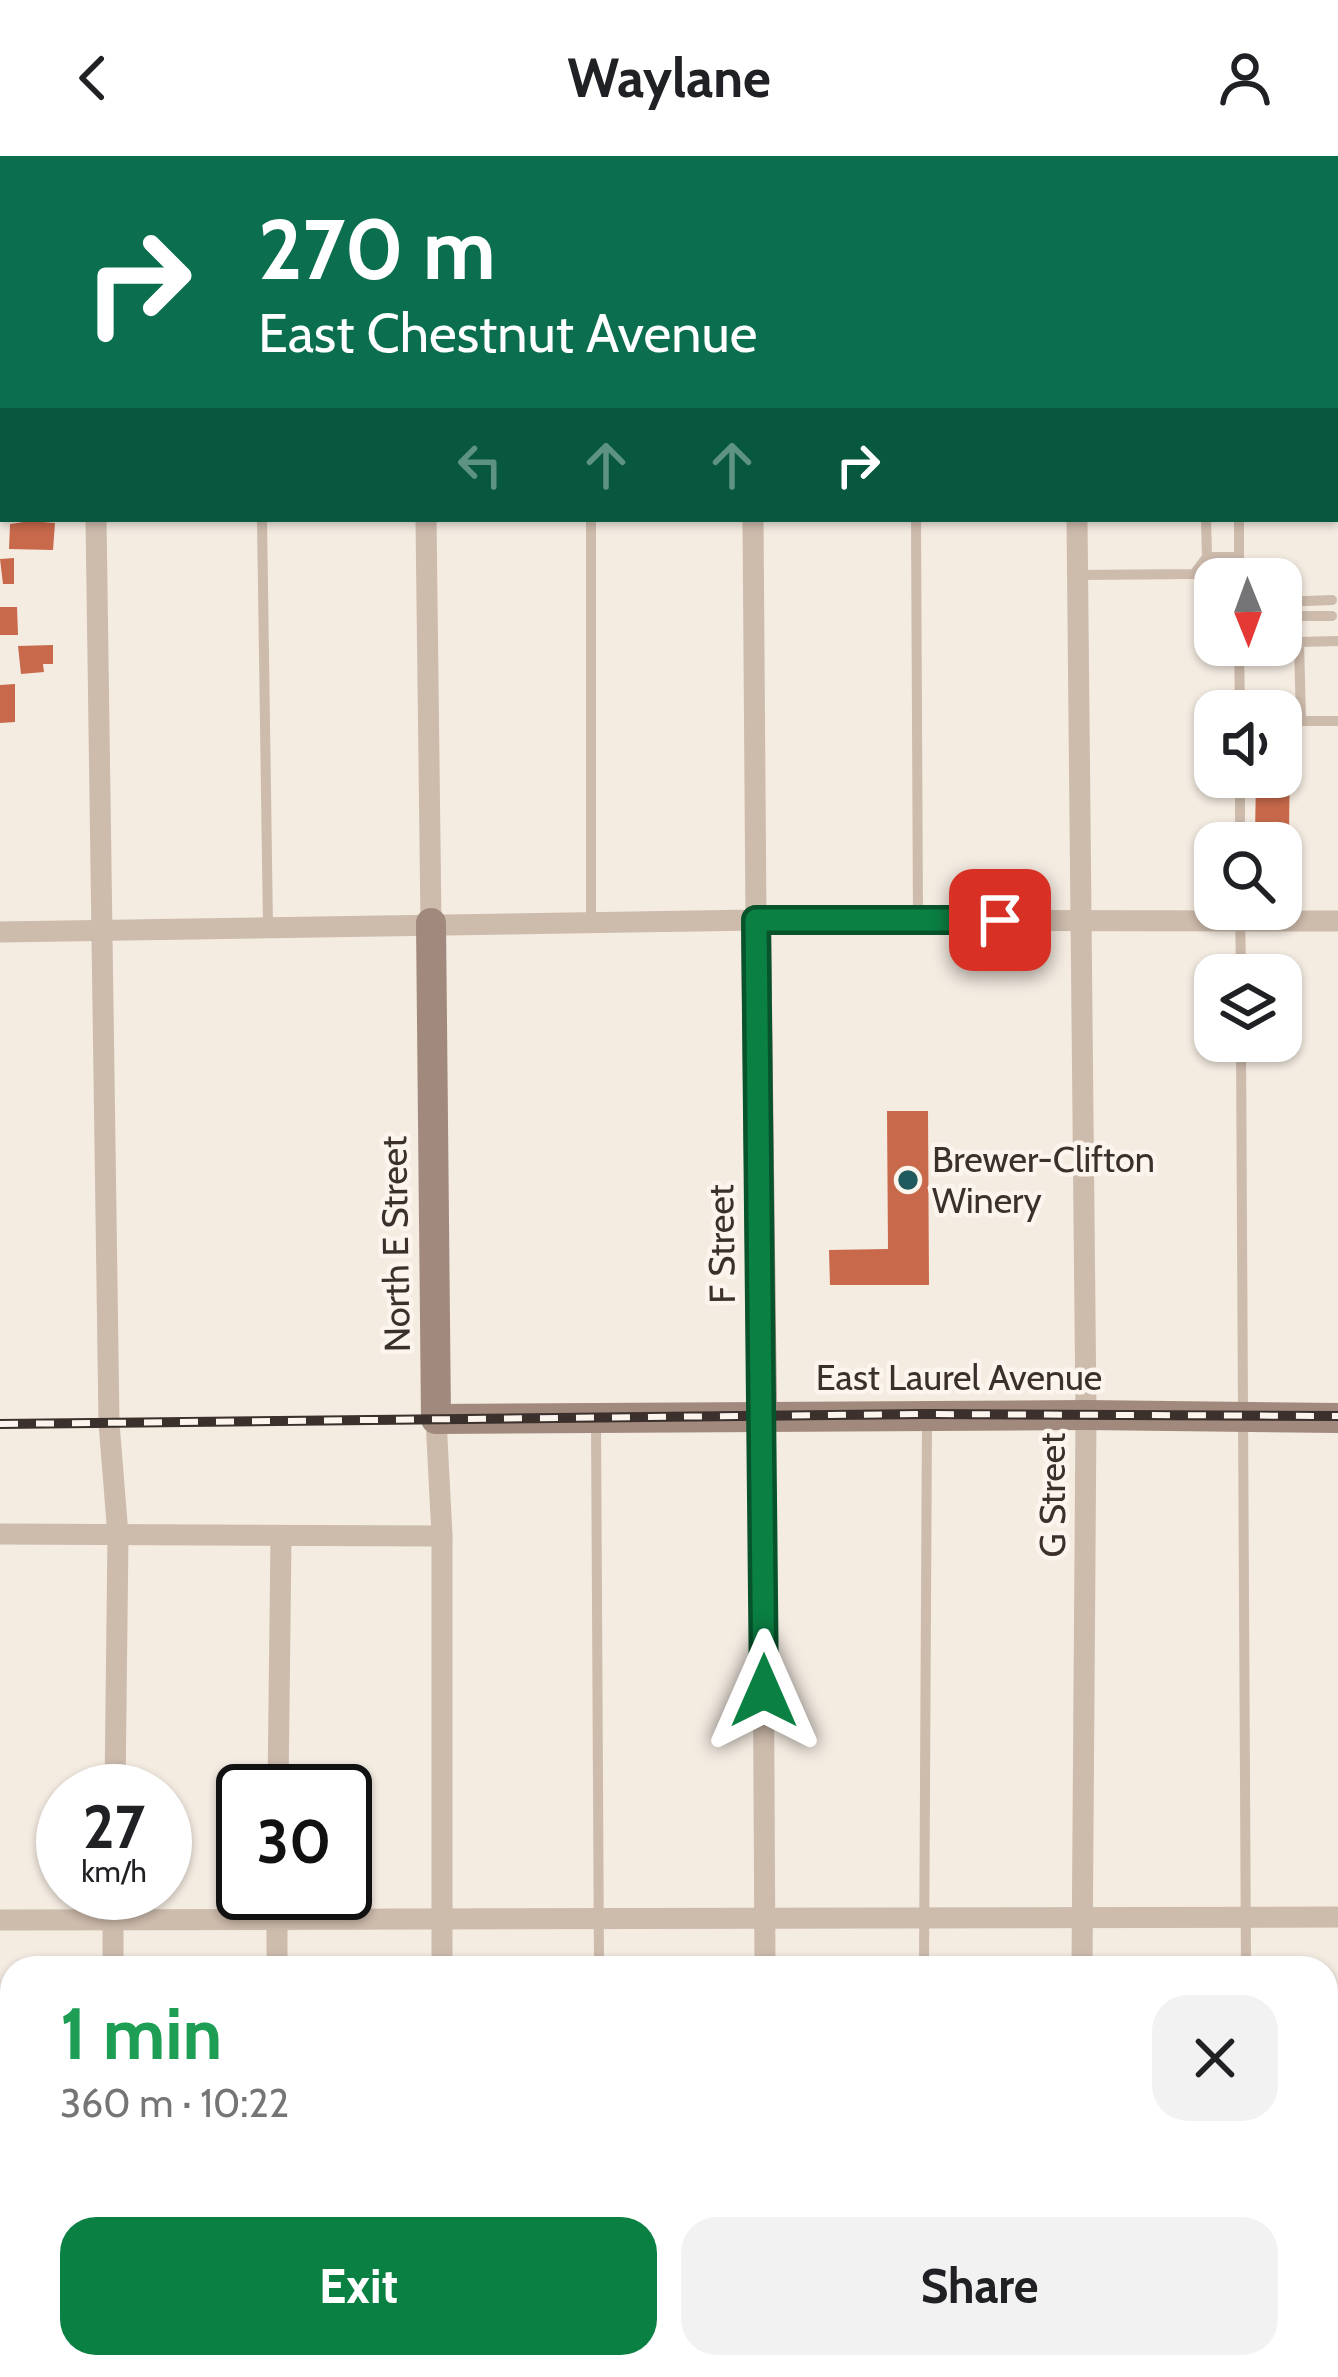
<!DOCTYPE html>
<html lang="en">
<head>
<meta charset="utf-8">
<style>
  body { margin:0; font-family:Cabin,sans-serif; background:#f2f2f2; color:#202124; height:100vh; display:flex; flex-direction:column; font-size:45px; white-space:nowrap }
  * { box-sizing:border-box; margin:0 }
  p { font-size:39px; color:#757577 }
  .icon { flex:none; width:66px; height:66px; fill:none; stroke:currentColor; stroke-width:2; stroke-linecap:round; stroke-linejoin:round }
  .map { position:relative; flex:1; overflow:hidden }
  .details { position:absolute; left:0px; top:1800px; width:1338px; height:423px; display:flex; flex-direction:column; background:#fff; border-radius:36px 36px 0 0; box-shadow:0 3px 9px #0004 }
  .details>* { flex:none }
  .hud { position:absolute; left:0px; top:0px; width:1338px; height:366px; box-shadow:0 3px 9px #0004; background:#0b6e4f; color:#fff; overflow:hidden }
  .needle { width:78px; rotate:179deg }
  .buttons { position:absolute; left:1194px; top:402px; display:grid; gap:24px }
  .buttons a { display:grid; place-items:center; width:108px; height:108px; border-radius:24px; background:#fff; box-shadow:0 3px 9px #0004; font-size:60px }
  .speed { position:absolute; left:36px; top:1608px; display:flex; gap:24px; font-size:60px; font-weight:700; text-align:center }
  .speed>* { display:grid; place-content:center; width:156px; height:156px; border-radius:50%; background:#fff; box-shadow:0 3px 9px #0004; line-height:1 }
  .speed small { font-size:30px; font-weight:400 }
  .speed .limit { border:6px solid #111; border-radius:18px; background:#fff; color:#111 }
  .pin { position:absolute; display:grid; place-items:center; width:102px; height:102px; color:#fff; margin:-51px; border-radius:24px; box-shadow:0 6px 18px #0006 }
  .me { position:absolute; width:132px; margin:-66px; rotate:0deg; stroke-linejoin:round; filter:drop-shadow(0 0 9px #0008) }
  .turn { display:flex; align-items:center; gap:42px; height:252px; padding:0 60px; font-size:54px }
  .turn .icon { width:156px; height:156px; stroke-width:2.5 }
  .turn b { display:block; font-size:84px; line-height:102px }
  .lanes { display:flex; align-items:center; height:114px; padding:0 60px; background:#0003; justify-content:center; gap:60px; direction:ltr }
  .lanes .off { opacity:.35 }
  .round { display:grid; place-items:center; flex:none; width:126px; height:126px; border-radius:36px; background:#f2f2f2 }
  .overview { display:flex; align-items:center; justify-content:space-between; height:204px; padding:0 60px }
  h1 { font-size:72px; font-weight:700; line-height:90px; color:#1e9e55 }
  .action { display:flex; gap:24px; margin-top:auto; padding:24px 60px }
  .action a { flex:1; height:138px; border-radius:36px; background:#0b8043; color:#fff; font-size:48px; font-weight:700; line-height:138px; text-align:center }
  .action a+a { background:#f2f2f2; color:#202124 }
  header { display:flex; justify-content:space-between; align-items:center; height:156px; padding:0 60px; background:#fff; font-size:54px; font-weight:700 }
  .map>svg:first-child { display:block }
</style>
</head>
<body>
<header><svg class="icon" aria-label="back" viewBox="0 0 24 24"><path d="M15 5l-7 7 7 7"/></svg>Waylane<svg class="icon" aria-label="person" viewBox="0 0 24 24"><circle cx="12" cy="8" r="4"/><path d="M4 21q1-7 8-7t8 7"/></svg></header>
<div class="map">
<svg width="1338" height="2221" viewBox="0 0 1338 2221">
  <rect width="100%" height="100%" fill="#f4ebe1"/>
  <g fill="#c8694b">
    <path d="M30 365 55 367 53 394 9 393 10 368Z"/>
    <path d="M14 402V428H3L0 403Z"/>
    <path d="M0 451H17L18 479H0Z"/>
    <path d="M53 489V508H43L44 516 21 518 18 490Z"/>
    <path d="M15 528V566L0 567V529Z"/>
    <path d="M1281 589H1290L1289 680 1255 679 1256 621H1281Z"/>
    <path d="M887 955H928L929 1129H830L829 1094 888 1093Z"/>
    <rect x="164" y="2211" width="33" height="8"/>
  </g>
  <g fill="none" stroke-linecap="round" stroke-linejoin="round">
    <g stroke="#cdbbac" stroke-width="10">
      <path d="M257 0 258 3"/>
      <path d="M585 0V3"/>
      <path d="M910 0V3"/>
      <path d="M1235 0V3"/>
      <path d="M1335 41H1338"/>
      <path d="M1335 94H1338"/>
      <path d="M1335 330H1338"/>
      <path d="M262 363 268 771"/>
      <path d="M591 363V765"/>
      <path d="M916 363 918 764"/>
      <path d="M1206 363 1207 401H1239"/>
      <path d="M1239 363V423"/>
      <path d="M1078 419 1194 418 1207 401"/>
      <path d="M1281 446 1332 444"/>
      <path d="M1281 460H1332"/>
      <path d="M1338 485 1299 486 1301 565H1338"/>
      <path d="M1239 489 1240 555"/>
      <path d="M1240 621V687"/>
      <path d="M1240 753 1241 819"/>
      <path d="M1241 885 1246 1812"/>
      <path d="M596 1263 599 1812"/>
      <path d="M924 1812 927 1262"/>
      <path d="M1326 2129 1338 2130"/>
      <path d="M603 2211V2221"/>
      <path d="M924 2211V2221"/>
      <path d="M1246 2211V2221"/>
      <path d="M1282 2211V2221"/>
    </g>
    <g stroke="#cdbbac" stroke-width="21">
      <path d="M94 0V3"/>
      <path d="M425 0V3"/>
      <path d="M753 0V3"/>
      <path d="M1075 0V3"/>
      <path d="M1335 268H1338"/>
      <path d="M0 279H3"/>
      <path d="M96 363 109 1267 118 1379 115 1635"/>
      <path d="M426 363 431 767"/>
      <path d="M753 363 756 764"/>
      <path d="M1077 363 1086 1259 1082 1812"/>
      <path d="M0 776 756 764 1338 765"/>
      <path d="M762 1261 765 1812"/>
      <path d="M436 1263 442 1380V1812"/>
      <path d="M0 1378 442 1380"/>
      <path d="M278 1635 281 1380"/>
      <path d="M0 1764 1338 1761"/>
      <path d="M113 1812V1737"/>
      <path d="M277 1812V1737"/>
      <path d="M115 2211V2221"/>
      <path d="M1087 2211V2221"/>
      <path d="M274 2221V2211"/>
      <path d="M438 2221V2211"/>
      <path d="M764 2221V2211"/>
    </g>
    <g stroke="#a18a7d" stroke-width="30">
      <path d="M756 764 762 1261"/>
      <path d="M431 767 436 1263 1086 1259 1338 1262"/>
    </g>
    <g stroke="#3b302b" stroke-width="10">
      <path id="rail" d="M0 1268 927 1258 1338 1260"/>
    </g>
    <use href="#rail" stroke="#fbf5ee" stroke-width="6" stroke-dasharray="18" stroke-linecap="butt"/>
  </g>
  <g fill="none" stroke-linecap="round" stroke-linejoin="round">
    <g stroke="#07532c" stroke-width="30">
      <path id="route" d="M764 1535 756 764H1000"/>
    </g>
    <use href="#route" stroke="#0b8043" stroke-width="21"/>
  </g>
  <circle fill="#1f5a5e" stroke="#fbf5ee" stroke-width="4.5" cx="908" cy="1024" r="12"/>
  <g text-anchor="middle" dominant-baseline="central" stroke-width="9" stroke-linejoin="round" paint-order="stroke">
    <g font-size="36" fill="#3b302b" stroke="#fbf5ee" text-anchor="start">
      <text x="932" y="1003">Brewer-Clifton<tspan x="932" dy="41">Winery</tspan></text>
    </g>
    <g font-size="36" fill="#3b302b" stroke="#fbf5ee">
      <text transform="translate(395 1088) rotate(-91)">North E Street</text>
      <text transform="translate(721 1088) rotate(-91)">F Street</text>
      <text x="959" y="1221">East Laurel Avenue</text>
      <text transform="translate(1052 1339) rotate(-90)">G Street</text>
    </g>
  </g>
</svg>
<div class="buttons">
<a><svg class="needle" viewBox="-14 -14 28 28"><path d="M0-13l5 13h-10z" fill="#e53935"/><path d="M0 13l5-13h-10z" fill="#757577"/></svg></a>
<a><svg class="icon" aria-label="sound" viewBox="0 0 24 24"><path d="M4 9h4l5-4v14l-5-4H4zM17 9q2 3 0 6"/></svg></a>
<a><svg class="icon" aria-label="search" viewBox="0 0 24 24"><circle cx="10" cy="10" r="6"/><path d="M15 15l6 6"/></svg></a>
<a><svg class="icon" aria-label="layers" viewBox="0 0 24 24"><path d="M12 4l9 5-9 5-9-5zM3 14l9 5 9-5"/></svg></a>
</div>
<div class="speed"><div>27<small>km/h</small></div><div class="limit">30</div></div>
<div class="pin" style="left:1000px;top:764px;background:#d93025"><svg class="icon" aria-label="arrive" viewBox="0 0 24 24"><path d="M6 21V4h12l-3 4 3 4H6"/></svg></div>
<svg class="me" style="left:764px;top:1535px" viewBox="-20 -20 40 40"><path d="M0-17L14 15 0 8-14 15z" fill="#0b8043" stroke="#fff" stroke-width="4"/></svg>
<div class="hud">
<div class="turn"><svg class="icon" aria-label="right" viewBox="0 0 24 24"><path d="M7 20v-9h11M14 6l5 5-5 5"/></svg><div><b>270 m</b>East Chestnut Avenue</div></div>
<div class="lanes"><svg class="icon off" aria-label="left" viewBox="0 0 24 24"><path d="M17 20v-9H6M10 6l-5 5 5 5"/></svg><svg class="icon off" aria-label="ahead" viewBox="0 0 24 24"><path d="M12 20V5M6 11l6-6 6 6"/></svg><svg class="icon off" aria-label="ahead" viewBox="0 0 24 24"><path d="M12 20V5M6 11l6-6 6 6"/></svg><svg class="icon" aria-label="right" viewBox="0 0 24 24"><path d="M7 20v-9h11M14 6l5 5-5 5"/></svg></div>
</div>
<section class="details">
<div class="overview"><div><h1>1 min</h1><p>360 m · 10:22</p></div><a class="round"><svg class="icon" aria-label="close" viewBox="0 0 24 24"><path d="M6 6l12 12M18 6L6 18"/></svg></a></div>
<div class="action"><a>Exit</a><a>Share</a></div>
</section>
</div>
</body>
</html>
